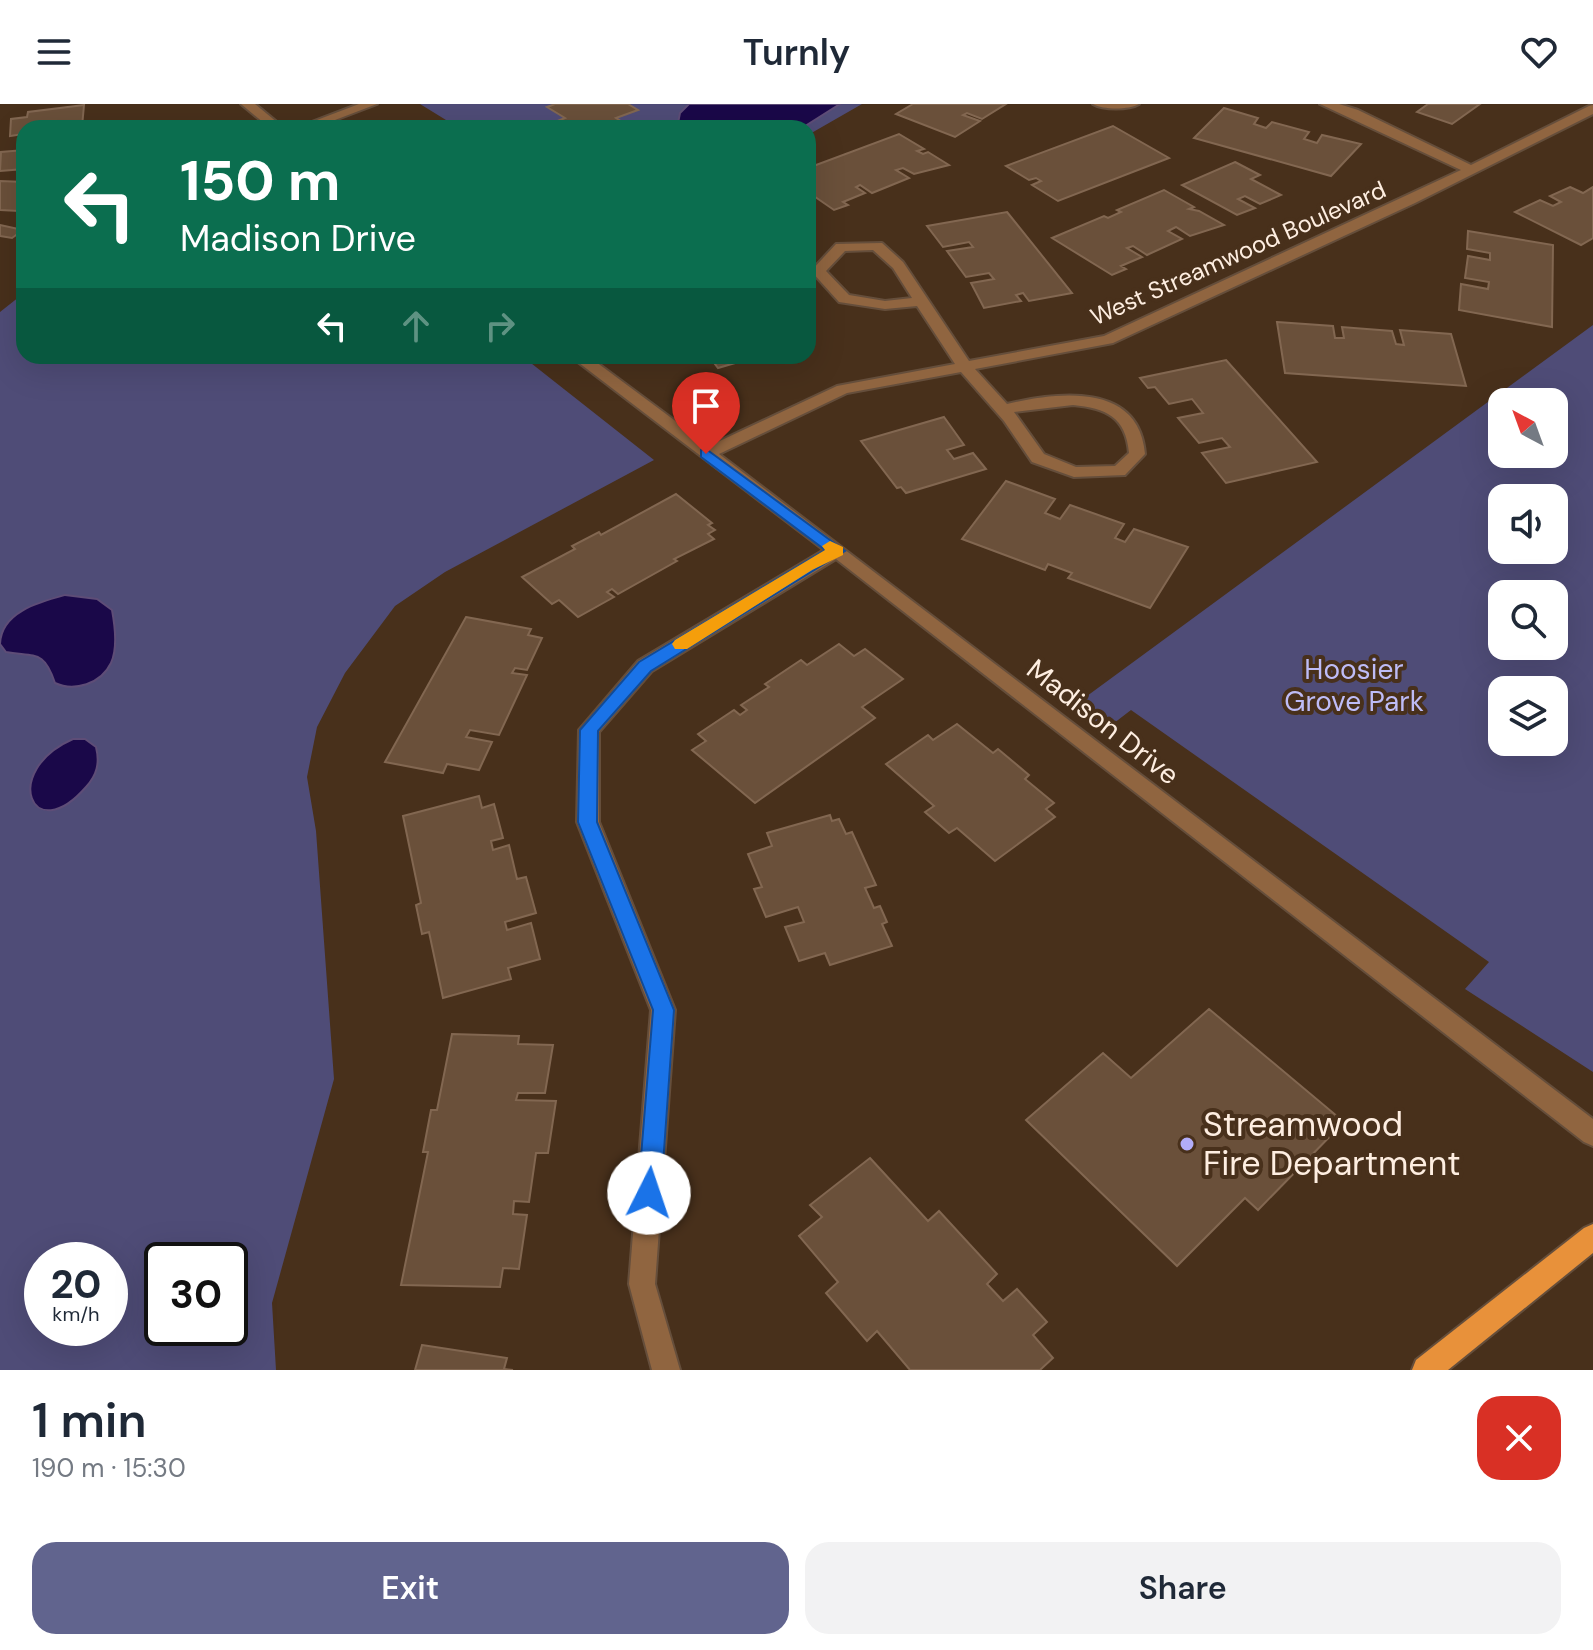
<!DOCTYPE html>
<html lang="en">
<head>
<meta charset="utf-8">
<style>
  body { margin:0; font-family:"DM Sans",sans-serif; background:#f2f2f3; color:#1f2937; height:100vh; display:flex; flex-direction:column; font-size:30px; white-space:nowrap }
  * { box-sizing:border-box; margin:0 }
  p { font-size:26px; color:#747a83 }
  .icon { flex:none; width:44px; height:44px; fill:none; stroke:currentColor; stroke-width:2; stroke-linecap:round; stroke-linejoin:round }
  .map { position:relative; height:1266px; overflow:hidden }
  .panel { display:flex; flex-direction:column; background:#fff; flex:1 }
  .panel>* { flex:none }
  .banner { position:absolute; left:16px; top:16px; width:800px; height:244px; border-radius:24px; box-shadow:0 8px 32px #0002; background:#0b6e4f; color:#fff; overflow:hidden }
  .needle { width:52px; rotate:319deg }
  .buttons { position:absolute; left:1488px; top:284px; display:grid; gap:16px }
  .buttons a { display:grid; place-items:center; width:80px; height:80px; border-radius:16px; background:#fff; box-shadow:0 8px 32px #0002; font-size:40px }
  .speed { position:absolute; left:24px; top:1138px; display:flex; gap:16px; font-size:40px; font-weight:700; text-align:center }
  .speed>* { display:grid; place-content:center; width:104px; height:104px; border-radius:50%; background:#fff; box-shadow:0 8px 32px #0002; line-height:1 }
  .speed small { font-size:20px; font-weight:400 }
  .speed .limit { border:4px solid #111; border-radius:12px; background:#fff; color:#111 }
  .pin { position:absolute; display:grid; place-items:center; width:68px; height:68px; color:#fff; margin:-82px -34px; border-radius:50% 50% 50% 0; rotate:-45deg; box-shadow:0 0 8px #0007 }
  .pin .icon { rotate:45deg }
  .me { position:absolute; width:88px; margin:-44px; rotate:4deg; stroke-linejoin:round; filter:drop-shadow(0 0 6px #0008) }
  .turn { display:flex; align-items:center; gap:28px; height:168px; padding:0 32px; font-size:36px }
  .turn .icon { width:104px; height:104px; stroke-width:2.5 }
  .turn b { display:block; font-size:56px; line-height:68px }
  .lanes { display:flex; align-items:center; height:76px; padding:0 32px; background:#0003; justify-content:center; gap:40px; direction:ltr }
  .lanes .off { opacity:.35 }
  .round { display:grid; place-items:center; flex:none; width:84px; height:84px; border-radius:24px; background:#f2f2f3 }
  .headline { display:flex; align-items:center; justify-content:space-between; height:136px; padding:0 32px }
  h1 { font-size:48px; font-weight:600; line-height:60px }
  .button { display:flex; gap:16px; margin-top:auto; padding:16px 32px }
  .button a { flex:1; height:92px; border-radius:24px; background:#61648e; color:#fff; font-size:32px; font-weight:600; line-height:92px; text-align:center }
  .button a+a { background:#f2f2f3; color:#1f2937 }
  header { display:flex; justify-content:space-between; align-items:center; height:104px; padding:0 32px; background:#fff; font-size:36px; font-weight:600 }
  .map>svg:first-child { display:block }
</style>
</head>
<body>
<header><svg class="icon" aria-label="menu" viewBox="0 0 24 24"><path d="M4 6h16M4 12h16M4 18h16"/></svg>Turnly<svg class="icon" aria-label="heart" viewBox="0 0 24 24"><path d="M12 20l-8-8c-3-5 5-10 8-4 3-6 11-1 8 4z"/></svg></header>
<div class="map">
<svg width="1593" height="1266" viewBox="0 0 1593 1266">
  <rect width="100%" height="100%" fill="#48301b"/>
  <g fill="#4f4c77" fill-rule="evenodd">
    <path d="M420 0H862L808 31V24H459Z"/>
    <path d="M24 189V252H522L654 356 445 468 395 502 345 569 317 623 307 673 316 727 334 975 272 1199 276 1266H0V208ZM42 1156H110V1224H42ZM162 1156H230V1224H162Z"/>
    <path d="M1593 221V968L1465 885 1489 858 1131 606 1105 626 1072 603ZM1502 298H1554V350H1502ZM1502 394H1554V446H1502ZM1502 490H1554V542H1502ZM1502 586H1554V638H1502Z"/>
  </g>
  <g fill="#1a0849" stroke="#5e4d77" stroke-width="2">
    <path d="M689 0H840L802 24H677L680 9Z"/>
    <path d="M65 491 97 495 112 506C115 522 118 544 111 559 101 580 74 588 55 579 44 546 36 553 6 548L0 540C1 508 39 498 65 491Z"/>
    <path d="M73 635H85L96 643C100 659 97 671 86 683 32 745 0 667 73 635Z"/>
  </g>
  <g fill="#6a503a" stroke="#826751" stroke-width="2">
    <path d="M555 0H628L638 6 616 14 632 24H565L555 18 565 14 547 3Z"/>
    <path d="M913 0H1006L982 15 967 9 963 11 980 17 955 33 896 10Z"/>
    <path d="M1428 0H1480L1452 20 1417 8Z"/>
    <path d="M84 1 82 23 24 24V30L10 32 11 15 27 13 28 8Z"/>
    <path d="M1224 4 1258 14 1254 20 1266 24 1272 18 1309 28 1304 35 1317 39 1322 31 1361 40 1331 72 1194 34Z"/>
    <path d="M1113 22 1169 54 1058 97 1032 81 1041 77 1036 74 1029 76 1006 62Z"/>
    <path d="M899 30 924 45 917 47 923 50 928 48 949 61 914 70 903 64 896 66 909 74 872 89 860 81 856 83 865 89 843 98 848 101 834 106 808 88V64Z"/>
    <path d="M24 46V65L0 67 1 48Z"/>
    <path d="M1235 58 1260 71 1251 75 1281 91 1260 100 1245 92 1238 95 1255 104 1237 111 1182 81Z"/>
    <path d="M0 77 24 78V101L19 107 0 106Z"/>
    <path d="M1570 83 1583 89 1593 83V134L1581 141 1515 108 1540 96 1553 102 1561 98 1550 92Z"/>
    <path d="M1164 86 1194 103 1189 105 1199 107 1224 121 1190 132 1176 123 1168 127 1182 135 1147 151 1133 142 1127 144 1142 153 1121 162 1126 165 1112 171 1052 134 1104 112 1108 114 1121 108 1117 106Z"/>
    <path d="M1007 108 1072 189 1029 197 1023 189 1016 191 1021 197 984 204 971 179 994 175 989 169 966 173 947 147 973 143 969 138 943 143 927 122Z"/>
    <path d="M0 121 23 126 12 134 0 132Z"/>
    <path d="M1468 127 1553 141 1552 223 1459 206 1461 180 1488 185 1489 178 1465 174 1468 152 1490 156V149L1467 145Z"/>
    <path d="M1277 218 1333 222 1335 234H1344L1342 223 1392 227 1396 240 1404 241 1400 226 1451 230 1466 282 1285 269Z"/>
    <path d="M709 252H759L718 264Z"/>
    <path d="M1226 256 1317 358 1226 379 1202 349 1230 343 1222 334 1199 339 1178 314 1203 309 1192 295 1169 300 1155 283 1148 284 1140 274Z"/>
    <path d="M944 313 964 341 947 346 954 355 973 349 986 365 906 389 901 383 897 384 861 337Z"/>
    <path d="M1006 377 1055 395 1045 409 1060 415 1070 401 1124 420 1115 434 1125 438 1134 425 1188 443 1150 504 1068 474 1072 469 1048 460 1045 466 962 435Z"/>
    <path d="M676 390 712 419 708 421 715 426 708 430 714 435 674 455 677 457 618 490 612 485 607 488 614 493 578 513 559 496 552 500 522 473 575 445 572 442 599 428 601 431Z"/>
    <path d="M466 513 531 525 528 531 542 534 527 566 515 564 512 569 527 571 499 631 470 626 466 633 492 638 479 666 447 660 443 669 385 658Z"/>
    <path d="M839 540 854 552 865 545 903 575 862 603 875 614 755 699 692 646 706 637 698 630 734 606 740 611 747 606 741 601 769 583 765 580 801 556 807 561Z"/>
    <path d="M957 620 993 649 998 645 1029 671 1025 675 1054 699 1046 705 1055 713 995 757 957 724 949 729 925 708 934 702 886 660 928 631 933 636Z"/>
    <path d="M479 692 482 704 494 700 503 734 491 737 493 746 509 741 517 775 526 773 536 809 505 818 507 826 531 819 540 855 508 864 511 875 443 894 429 828 422 830 416 801 421 799 403 712Z"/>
    <path d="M830 711 832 717 839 715 846 730 852 728 876 781 865 784 874 804 880 802 887 818 882 820 892 842 830 861 825 849 799 857 785 823 804 818 798 803 766 813 754 785 762 783 748 750 772 742 767 729Z"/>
    <path d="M1209 905 1344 1018 1258 1106 1245 1094 1177 1162 1026 1016 1103 949 1131 974Z"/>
    <path d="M452 930 519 932 518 940 553 941 545 989H518L516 996 556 997 548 1049H536L529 1098 514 1097 513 1110 527 1111 519 1165 503 1164 500 1183 401 1181 428 1048H423L431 1006H437Z"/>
    <path d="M870 1054 928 1117 939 1107 997 1170 987 1180 1003 1197 1017 1185 1047 1218 1033 1231 1053 1254 1040 1266H910L877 1227 867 1237 826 1189 838 1178 799 1132 822 1113 810 1101Z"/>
    <path d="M422 1241 507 1254 504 1265 513 1266H415Z"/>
  </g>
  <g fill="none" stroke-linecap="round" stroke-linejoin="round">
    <g stroke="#654e3b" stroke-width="4">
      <g id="minor">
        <path d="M241 0H255L284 24H270Z"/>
        <path d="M359 0H377L314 24H296Z"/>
        <path d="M1093 0H1139C1129 6 1103 6 1093 0Z"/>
        <path d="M1320 0H1339L1358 6 1471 61 1589 2 1593 1V10L1415 99 1113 239 975 265 1007 300C1058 288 1139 278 1145 350L1125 371 1074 373 1032 358 1004 317 961 268 847 289 719 350 1593 1015V1042L1584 1038 836 455 652 567 599 628V718L675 906 655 1180 680 1266H652L629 1180 651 906 577 718 579 626 638 557 824 446 570 252H588L709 342 837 282 955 260 917 202 885 205 839 198 811 167 836 140 882 139 903 158 969 257 1104 232 1461 66ZM873 146 893 164 912 194 885 197 849 191 826 167 845 147ZM1073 301C1106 304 1126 313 1129 349L1115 362 1076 363 1044 350 1014 308Z"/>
      </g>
    </g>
    <g stroke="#654e3b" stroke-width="4">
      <path id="major" d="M1593 1120V1149L1448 1266H1412L1416 1256 1584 1124Z"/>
    </g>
    <use href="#minor" fill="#906540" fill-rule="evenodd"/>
    <use href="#major" fill="#e8913a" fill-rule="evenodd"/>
  </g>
  <path fill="#1a73e8" stroke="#114b97" stroke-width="2" d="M706 345 845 447 651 567 598 627 597 718 674 906 661 1089 657 1096 649 1100 641 1096 638 1089 653 906 578 718 580 626 639 558 825 446 701 353V346Z"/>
  <path fill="#f59e0b" d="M830 437 843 443V451L812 466 687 545H675L672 540 675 536 825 446 822 442Z"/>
  <circle fill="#b2adf9" stroke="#48301b" stroke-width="3" cx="1187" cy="1040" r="8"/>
  <g text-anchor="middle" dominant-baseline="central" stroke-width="8" stroke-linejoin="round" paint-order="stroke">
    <g font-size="24" fill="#feeee1" stroke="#48301b">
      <text transform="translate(1238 149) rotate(-24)">West Streamwood Boulevard</text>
    </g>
    <g font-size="28" fill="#bebcf7" stroke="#48301b">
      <text x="1354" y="565">Hoosier<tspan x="1354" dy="32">Grove Park</tspan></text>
    </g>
    <g font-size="28" fill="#feeee1" stroke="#48301b">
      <text transform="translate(1103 618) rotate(38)">Madison Drive</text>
    </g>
    <g font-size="34" fill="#feeee1" stroke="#48301b" text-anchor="start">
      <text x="1203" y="1020">Streamwood<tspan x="1203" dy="39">Fire Department</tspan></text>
    </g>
  </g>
</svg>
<div class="buttons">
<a><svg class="needle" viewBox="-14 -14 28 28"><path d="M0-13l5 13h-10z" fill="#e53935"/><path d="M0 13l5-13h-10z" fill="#747a83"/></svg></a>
<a><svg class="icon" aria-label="sound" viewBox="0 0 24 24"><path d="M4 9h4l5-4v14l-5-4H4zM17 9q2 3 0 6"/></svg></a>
<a><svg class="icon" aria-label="search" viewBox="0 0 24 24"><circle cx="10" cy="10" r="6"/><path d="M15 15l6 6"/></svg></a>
<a><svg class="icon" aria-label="layers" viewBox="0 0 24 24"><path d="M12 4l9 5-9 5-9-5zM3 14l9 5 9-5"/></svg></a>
</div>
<div class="speed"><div>20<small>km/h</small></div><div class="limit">30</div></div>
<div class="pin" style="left:706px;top:350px;background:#d93025"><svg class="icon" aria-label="arrive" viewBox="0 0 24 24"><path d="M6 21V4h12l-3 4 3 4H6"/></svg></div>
<svg class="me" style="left:649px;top:1089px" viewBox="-20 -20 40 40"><circle r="19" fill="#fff"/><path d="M0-13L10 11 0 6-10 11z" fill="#1a73e8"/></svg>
<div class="banner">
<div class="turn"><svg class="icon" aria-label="left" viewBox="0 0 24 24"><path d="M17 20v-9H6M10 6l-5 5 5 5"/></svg><div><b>150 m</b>Madison Drive</div></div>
<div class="lanes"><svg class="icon" aria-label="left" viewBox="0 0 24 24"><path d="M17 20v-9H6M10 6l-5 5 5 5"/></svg><svg class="icon off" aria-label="ahead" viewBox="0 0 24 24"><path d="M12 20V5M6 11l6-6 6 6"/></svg><svg class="icon off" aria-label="right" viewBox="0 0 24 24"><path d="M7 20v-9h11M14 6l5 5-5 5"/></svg></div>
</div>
</div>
<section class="panel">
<div class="headline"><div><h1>1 min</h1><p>190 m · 15:30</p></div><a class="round" style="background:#d93025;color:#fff"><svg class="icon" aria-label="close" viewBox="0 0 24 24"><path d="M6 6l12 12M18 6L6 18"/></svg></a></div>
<div class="button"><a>Exit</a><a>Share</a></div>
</section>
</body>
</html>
